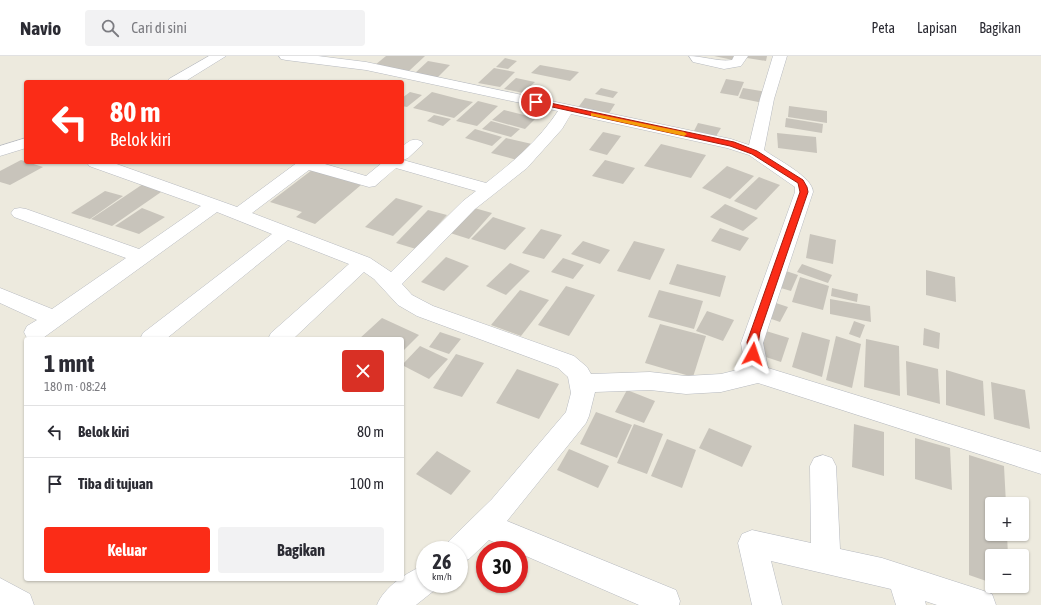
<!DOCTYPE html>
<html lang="id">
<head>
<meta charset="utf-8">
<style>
  body { margin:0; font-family:"Asap Condensed",sans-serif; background:#f2f2f3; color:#2b2b33; height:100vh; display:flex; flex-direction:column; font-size:15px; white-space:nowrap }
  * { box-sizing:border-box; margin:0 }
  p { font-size:13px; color:#7c7c81 }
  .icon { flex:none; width:22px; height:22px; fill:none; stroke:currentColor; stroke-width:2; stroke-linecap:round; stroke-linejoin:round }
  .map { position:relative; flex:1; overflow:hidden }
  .drawer { position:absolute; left:24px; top:281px; width:380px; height:244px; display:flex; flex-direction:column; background:#fff; border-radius:4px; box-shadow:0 1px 3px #0004 }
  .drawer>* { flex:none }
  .banner { position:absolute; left:24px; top:24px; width:380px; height:84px; border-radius:4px; box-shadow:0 1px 3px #0004; background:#fb2c17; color:#fff; overflow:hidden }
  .fabs { position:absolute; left:985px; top:441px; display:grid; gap:8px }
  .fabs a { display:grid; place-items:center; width:44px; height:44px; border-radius:4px; background:#fff; box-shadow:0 1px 3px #0004; font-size:20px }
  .speed { position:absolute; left:416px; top:485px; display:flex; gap:8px; font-size:20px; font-weight:700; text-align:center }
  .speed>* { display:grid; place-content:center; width:52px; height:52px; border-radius:50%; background:#fff; box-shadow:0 1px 3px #0004; line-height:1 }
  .speed small { font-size:10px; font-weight:400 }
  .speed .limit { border:6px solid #d22; background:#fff; color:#111 }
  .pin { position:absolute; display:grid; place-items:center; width:34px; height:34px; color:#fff; margin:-17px; border:2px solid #fff; border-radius:50%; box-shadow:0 1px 4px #0007 }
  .me { position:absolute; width:44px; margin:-22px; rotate:5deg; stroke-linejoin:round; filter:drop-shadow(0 0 3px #0008) }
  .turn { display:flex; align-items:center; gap:14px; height:84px; padding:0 20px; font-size:18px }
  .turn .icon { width:52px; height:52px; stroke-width:2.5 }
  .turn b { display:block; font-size:28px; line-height:34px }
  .round { display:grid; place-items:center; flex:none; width:42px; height:42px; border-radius:4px; background:#f2f2f3 }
  .headline { display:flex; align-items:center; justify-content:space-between; height:68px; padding:0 20px }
  h1 { font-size:24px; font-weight:700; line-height:30px }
  .button { display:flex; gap:8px; margin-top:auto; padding:8px 20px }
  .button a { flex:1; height:46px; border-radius:4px; background:#fb2c17; color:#fff; font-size:16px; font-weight:700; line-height:46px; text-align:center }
  .button a+a { background:#f2f2f3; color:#2b2b33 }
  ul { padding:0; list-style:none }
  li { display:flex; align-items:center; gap:12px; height:52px; padding:0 20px; border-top:1px solid #e1e1e2 }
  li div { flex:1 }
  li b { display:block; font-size:15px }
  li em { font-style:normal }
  header { display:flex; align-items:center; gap:24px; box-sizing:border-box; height:56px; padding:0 20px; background:#fff; border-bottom:1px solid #e1e1e2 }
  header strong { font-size:19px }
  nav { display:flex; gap:22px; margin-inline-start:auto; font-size:14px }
  .search { width:280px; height:36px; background:#f2f2f3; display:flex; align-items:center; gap:10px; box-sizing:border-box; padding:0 14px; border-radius:4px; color:#7c7c81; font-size:15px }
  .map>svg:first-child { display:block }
</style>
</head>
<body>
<header>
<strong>Navio</strong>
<div class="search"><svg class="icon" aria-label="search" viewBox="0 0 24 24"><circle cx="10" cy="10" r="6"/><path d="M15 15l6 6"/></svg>Cari di sini</div>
<nav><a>Peta</a><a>Lapisan</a><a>Bagikan</a></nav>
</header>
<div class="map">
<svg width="1041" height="549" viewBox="0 0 1041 549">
  <rect width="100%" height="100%" fill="#edeade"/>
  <g fill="#c8c4bb">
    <path d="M386 0H425L409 15 375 9Z"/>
    <path d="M714 0H736L733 4Z"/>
    <path d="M748 0H767L766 5 747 2Z"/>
    <path d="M505 2 517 5 508 13 496 11Z"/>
    <path d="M428 5 450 9 437 22 414 18Z"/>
    <path d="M540 9 579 16 570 25 531 17Z"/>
    <path d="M494 12 515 16 500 31 478 27Z"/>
    <path d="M516 22 535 26 523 37 504 33Z"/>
    <path d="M726 23 744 26 738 40 720 37Z"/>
    <path d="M601 32 618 36 613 42 595 38Z"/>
    <path d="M743 32 767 36 763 47 739 42Z"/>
    <path d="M410 36 422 39 407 51 402 50V42Z"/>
    <path d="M432 36 459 43 473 46 454 62 413 52Z"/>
    <path d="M585 42 615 48 608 59 577 53Z"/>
    <path d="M478 45 498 50 477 70 456 65Z"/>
    <path d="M789 50 827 55V67L788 61Z"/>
    <path d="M504 54 536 62 525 73 492 64Z"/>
    <path d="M434 59 451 63 443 70 427 65Z"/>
    <path d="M786 62 823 68 822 77 785 71Z"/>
    <path d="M491 65 520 73 511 81 482 73Z"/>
    <path d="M698 67 721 72 715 82 693 77Z"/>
    <path d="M475 73 502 81 492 90 465 82Z"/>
    <path d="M603 76 621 80 607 99 589 94Z"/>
    <path d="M777 77 816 81 817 97 778 92Z"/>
    <path d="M506 82 532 88 517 104 491 97Z"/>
    <path d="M661 88 706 99 691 122 644 110Z"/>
    <path d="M21 104 43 111 10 129 0 126V115Z"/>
    <path d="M605 104 635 112 623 128 592 120Z"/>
    <path d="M727 110 754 120 730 143 702 132Z"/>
    <path d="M312 114 361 129 315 168 296 161 302 156 270 146Z"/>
    <path d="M759 121 780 129 756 154 734 145Z"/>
    <path d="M143 128 164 134 112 170 91 163Z"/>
    <path d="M105 135 123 140 90 163 71 157Z"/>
    <path d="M396 142 423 150 393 180 365 171Z"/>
    <path d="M725 148 758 162 743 175 710 161Z"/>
    <path d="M471 151 492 157 469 183 447 176Z"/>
    <path d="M142 152 165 161 139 178 115 170Z"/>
    <path d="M428 154 447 159 416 193 396 187Z"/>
    <path d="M493 161 526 172 505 194 471 183Z"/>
    <path d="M720 172 749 182 740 195 711 185Z"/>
    <path d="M541 173 562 179 544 203 522 197Z"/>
    <path d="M810 178 836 184 833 208 806 202Z"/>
    <path d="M583 185 610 194 600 208 571 198Z"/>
    <path d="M634 185 665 193 650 224 617 215Z"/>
    <path d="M446 201 469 210 444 235 421 226Z"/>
    <path d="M563 202 584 209 573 223 551 216Z"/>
    <path d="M510 207 530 215 506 239 486 230Z"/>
    <path d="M677 208 726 220 720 241 669 228Z"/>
    <path d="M802 208 832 219 828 227 797 216Z"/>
    <path d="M783 214 798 219 791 235 774 230Z"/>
    <path d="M926 214 955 221 956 246 926 239Z"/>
    <path d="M800 221 829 230 823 254 792 246Z"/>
    <path d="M566 230 595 239 569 280 538 269Z"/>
    <path d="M832 232 858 238 857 246 831 240Z"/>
    <path d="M520 234 549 244 521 280 491 269Z"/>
    <path d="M659 234 703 245 694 273 648 261Z"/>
    <path d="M830 243 870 250 871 266 830 258Z"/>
    <path d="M770 245 788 251 780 266 763 260Z"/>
    <path d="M707 255 734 264 723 285 696 275Z"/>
    <path d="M382 262 419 279 402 296V283H359Z"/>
    <path d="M854 265 865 269 860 282 849 278Z"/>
    <path d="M660 268 706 280 693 321 645 307Z"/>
    <path d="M924 272 940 277 939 293 923 289Z"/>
    <path d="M766 275 789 282 781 306 757 298Z"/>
    <path d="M440 276 461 283 449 298 429 291Z"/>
    <path d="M802 276 830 284 822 321 792 311Z"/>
    <path d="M836 280 861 288 852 332 826 324Z"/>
    <path d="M866 283 899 290 900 340 864 331Z"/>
    <path d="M420 290 448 303 429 323 402 309Z"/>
    <path d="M456 298 484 307 462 341 433 332Z"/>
    <path d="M906 305 938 313 940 348 907 339Z"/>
    <path d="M517 313 559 328 539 363 496 347Z"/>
    <path d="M946 314 983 325 985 360 946 349Z"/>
    <path d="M991 326 1025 334 1030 373 994 363Z"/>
    <path d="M627 334 655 345 644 367 615 356Z"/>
    <path d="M596 356 632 369 617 402 580 388Z"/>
    <path d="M634 368 663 378 647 418 617 407Z"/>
    <path d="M854 368 884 376V420L852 411Z"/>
    <path d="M709 372 752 390 742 411 699 392Z"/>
    <path d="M915 382 950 392 952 434 915 423Z"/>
    <path d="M667 383 696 394 682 432 651 420Z"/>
    <path d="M569 393 609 410 598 432 557 414Z"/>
    <path d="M437 395 471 415 451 439 416 418Z"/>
    <path d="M969 399 1004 410 1006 448H992V478H1007L1008 500H992V527L969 519Z"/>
  </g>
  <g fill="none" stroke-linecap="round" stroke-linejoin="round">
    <g stroke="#b7bac0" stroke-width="1">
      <g id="minor">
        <path d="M209 0H226L184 26H167L169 23Z"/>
        <path d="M279 0H318L366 6 731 83 749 89 760 43 773 0H787L774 43 764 94C776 103 813 121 813 136L763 287 768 312 1041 396V418L758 327 721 336 686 338 650 334 595 336 589 360 586 367 507 465 676 534 680 545 679 549H639L519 497V494H512L489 484 469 503 459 507V494H445L449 485 492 443 566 356 571 337 568 321 558 312 417 260 398 249 374 223 364 216 293 283H268L271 277 349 208 288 184 166 283H140L143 277 272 178 217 156 43 282 38 283 27 282 24 276 27 270 37 264 0 247V232L52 253 126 202 14 161 11 157 14 153 20 152 26 153 139 193 201 150 89 110 87 106H111L237 151 298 106H318L366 120 383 106H402V91C409 85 412 82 421 85L423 88 408 102 403 104 486 127C513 106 539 84 558 55L366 14 286 4 281 3ZM571 58 727 92 749 99 795 131V136L741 287 745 312 721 318 686 320 650 316 591 318 587 311 574 300 433 250 412 239 402 228 475 153 527 112 562 73ZM396 112 476 135 463 145 391 216 370 202 252 157 309 114 369 131 375 130Z"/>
        <path d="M689 0C703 0 718 6 732 4L734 0H748L741 10 724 13 693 6Z"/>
        <path d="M26 82V92L0 100V90Z"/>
        <path d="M823 399 832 402 836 410 840 493 882 502 981 534 992 538 996 549H937L925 545 926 549H896L891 533 771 505 782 549H752L738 487 742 478 752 474 811 487 810 410 814 402Z"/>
        <path d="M425 509V528H438L436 533 416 549H377C384 531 407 516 425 509Z"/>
        <path d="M0 522 30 538 34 549H0Z"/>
      </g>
    </g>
    <use href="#minor" fill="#fff" fill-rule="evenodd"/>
  </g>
  <path fill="#fb2c17" stroke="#a31d0f" d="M536 44 734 86 757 95 803 124 807 131 808 136 760 276 756 301H749L747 286 800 136 798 127 752 98 730 90 534 47 533 46Z"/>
  <path fill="#f59e0b" d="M591 57 684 76 687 78 684 80 593 60H591Z"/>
</svg>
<div class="fabs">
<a>+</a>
<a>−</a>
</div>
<div class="speed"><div>26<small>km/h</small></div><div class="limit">30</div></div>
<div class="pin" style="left:536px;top:46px;background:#d93025"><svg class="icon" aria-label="arrive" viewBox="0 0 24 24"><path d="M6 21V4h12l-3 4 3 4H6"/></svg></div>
<svg class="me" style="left:753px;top:298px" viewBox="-20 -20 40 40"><path d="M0-17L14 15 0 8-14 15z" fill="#fb2c17" stroke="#fff" stroke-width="4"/></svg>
<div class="banner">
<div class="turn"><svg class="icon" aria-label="left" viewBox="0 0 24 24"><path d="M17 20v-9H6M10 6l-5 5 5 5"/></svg><div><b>80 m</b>Belok kiri</div></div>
</div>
<section class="drawer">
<div class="headline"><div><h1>1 mnt</h1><p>180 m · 08:24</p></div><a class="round" style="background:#d93025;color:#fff"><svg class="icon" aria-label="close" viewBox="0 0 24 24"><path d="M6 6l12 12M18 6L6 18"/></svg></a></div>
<ul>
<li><svg class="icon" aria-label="left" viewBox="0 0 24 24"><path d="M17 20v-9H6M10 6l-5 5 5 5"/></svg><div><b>Belok kiri</b></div><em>80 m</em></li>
<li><svg class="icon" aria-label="arrive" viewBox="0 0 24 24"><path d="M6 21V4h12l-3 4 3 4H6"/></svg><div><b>Tiba di tujuan</b></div><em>100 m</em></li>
</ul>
<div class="button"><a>Keluar</a><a>Bagikan</a></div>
</section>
</div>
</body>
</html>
